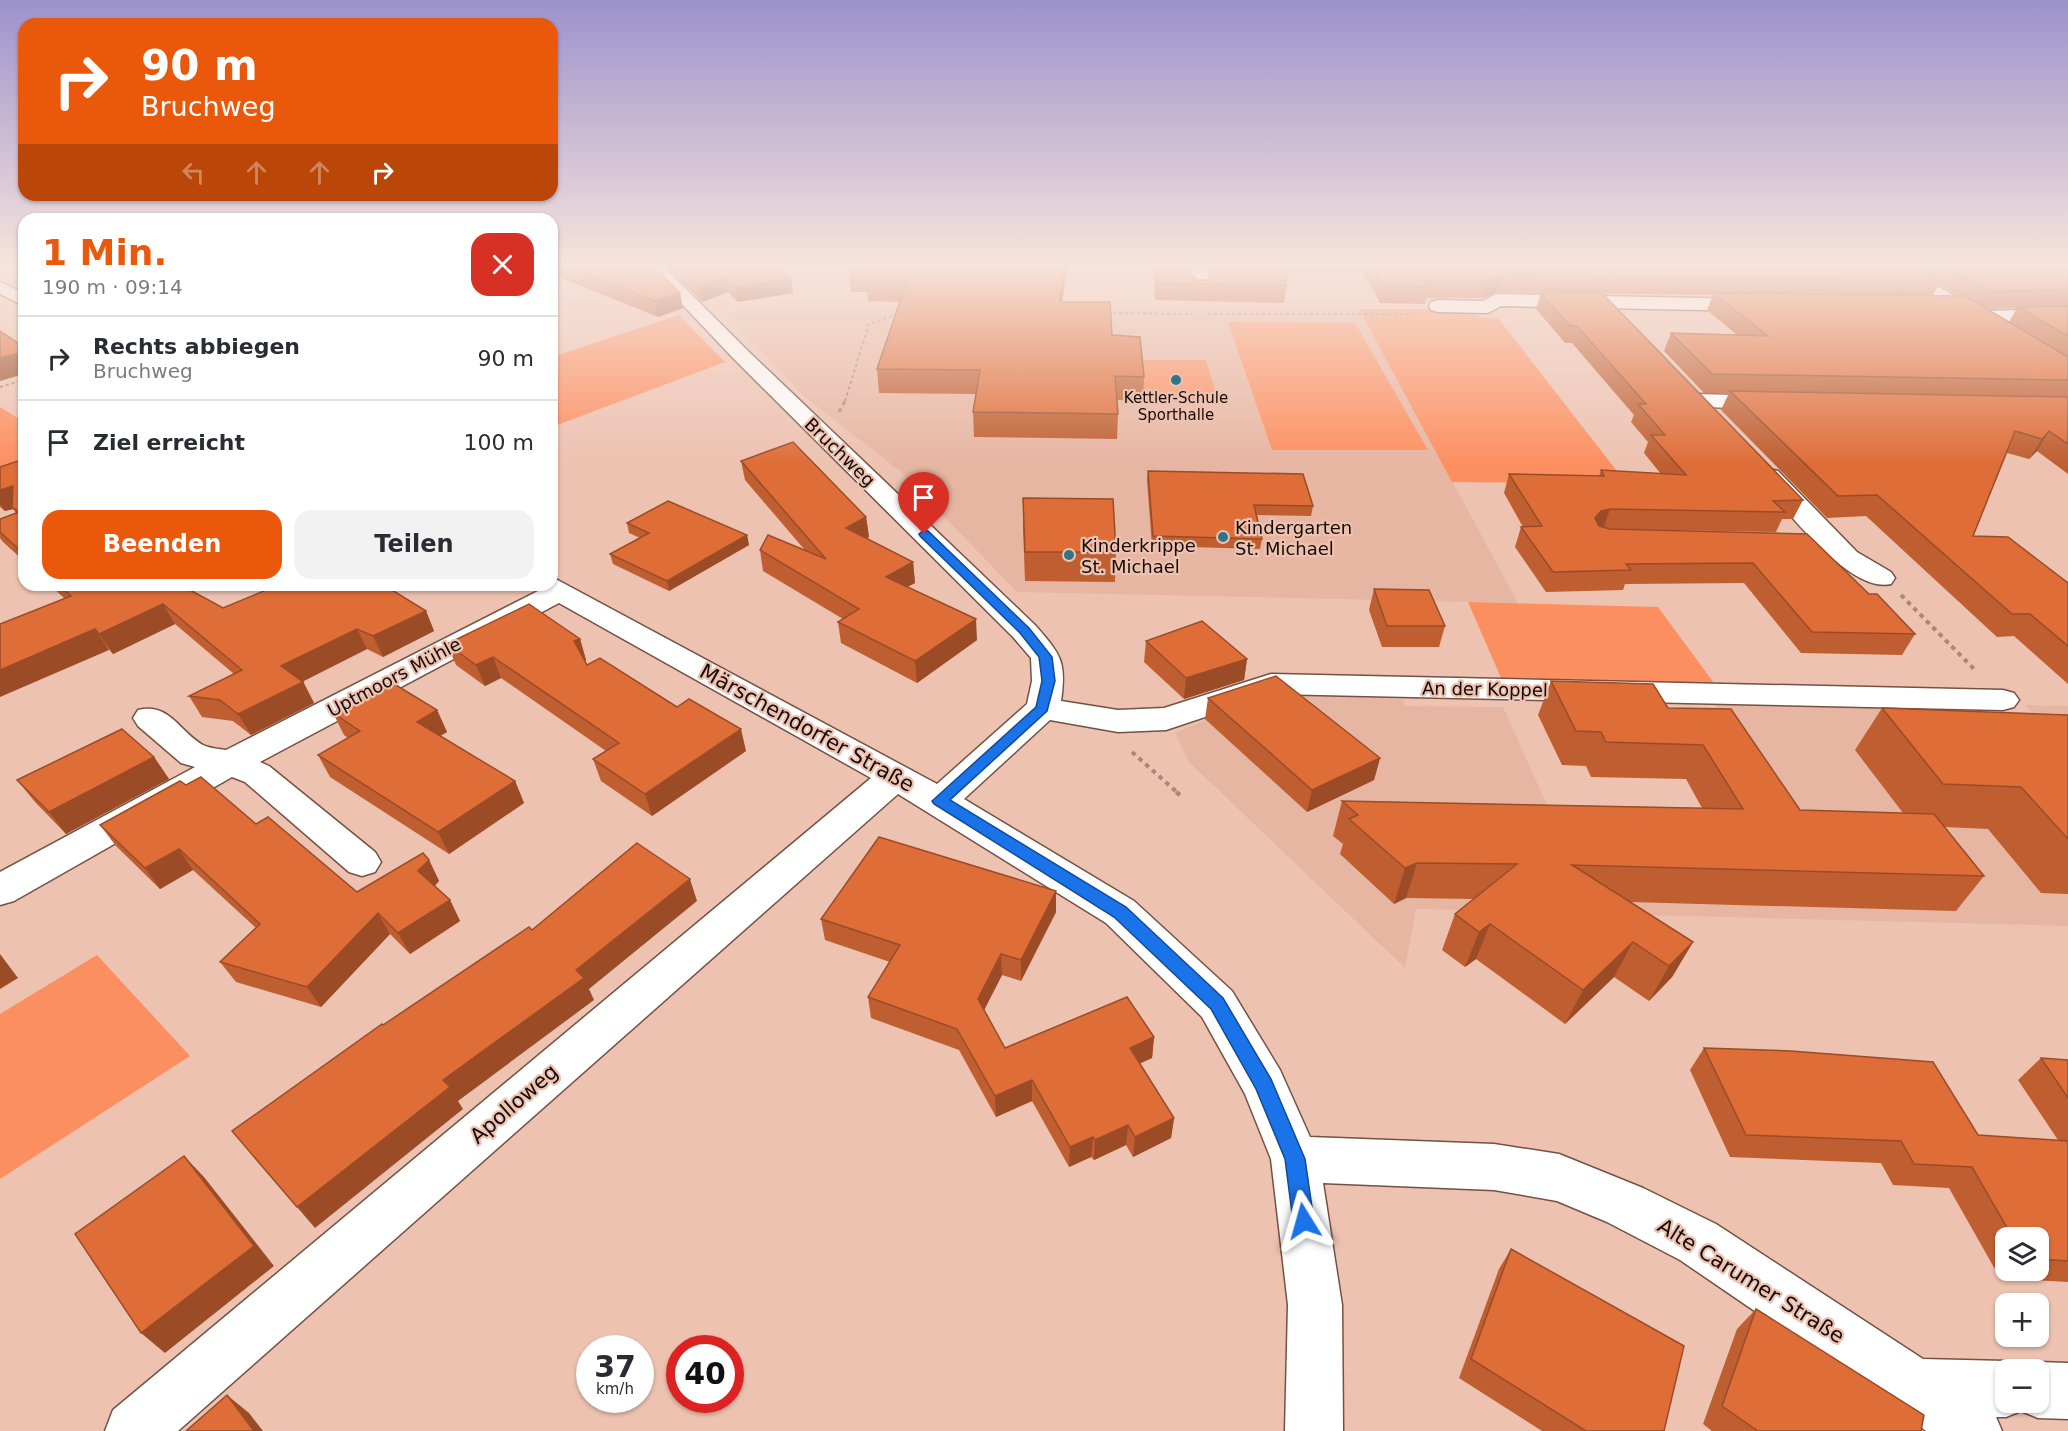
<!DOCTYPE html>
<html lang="de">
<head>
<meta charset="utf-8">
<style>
  body { margin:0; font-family:"DejaVu Sans",sans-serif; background:#f2f2f3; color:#2b2b33; height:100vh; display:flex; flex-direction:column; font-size:22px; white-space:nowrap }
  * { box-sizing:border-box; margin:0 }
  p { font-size:20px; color:#7c7c81 }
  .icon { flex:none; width:33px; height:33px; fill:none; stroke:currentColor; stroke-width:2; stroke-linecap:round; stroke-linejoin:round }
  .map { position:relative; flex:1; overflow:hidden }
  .details { position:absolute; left:18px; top:213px; width:540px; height:378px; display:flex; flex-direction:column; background:#fff; border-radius:18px; box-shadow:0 2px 4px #0004 }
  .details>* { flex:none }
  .hud { position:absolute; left:18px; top:18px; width:540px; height:183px; border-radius:18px; box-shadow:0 2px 4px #0004; background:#ea580c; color:#fff; overflow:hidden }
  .tools { position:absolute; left:1995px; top:1227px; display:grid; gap:12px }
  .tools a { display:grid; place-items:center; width:54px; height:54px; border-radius:12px; background:#fff; box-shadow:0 2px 4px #0004; font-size:30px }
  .speed { position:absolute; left:576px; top:1335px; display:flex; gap:12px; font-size:30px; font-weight:700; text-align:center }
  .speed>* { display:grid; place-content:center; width:78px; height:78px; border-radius:50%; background:#fff; box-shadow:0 2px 4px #0004; line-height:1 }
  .speed small { font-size:15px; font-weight:400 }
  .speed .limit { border:9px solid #d22; background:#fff; color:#111 }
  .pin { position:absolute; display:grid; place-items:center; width:51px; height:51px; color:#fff; margin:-62px -26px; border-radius:50% 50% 50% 0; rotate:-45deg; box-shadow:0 0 6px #0007 }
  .pin .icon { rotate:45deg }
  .me { position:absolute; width:66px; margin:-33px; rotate:352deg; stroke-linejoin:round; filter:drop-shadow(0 0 4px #0008) }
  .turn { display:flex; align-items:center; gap:21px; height:126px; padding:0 24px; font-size:27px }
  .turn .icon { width:78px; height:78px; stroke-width:2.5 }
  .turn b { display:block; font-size:42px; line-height:51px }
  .lanes { display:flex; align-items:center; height:57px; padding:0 24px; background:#0003; justify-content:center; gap:30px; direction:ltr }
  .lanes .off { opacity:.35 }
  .round { display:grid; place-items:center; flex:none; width:63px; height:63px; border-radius:18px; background:#f2f2f3 }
  .headline { display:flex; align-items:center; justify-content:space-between; height:102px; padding:0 24px }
  h1 { font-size:36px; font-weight:800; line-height:45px; color:#ea580c }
  .primary-button { display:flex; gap:12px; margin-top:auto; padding:12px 24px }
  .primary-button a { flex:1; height:69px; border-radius:18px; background:#ea580c; color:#fff; font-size:24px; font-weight:800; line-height:69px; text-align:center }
  .primary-button a+a { background:#f2f2f3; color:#2b2b33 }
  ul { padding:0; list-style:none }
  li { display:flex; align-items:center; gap:18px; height:84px; padding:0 24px; border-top:2px solid #e1e1e2 }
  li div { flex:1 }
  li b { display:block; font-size:22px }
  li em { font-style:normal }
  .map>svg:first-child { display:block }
</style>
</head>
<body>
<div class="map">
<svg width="2068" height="1431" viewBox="0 0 2068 1431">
  <rect width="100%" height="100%" fill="#edc2b1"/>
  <g fill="#e7b6a2">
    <path d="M774 306 1359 309 1518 603 1017 592 901 472 805 397 724 312Z"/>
    <path d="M1272 692 1403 699 1405 706 1503 707 1552 816 1794 821 1714 704 1915 707 1986 748 2067 749 2025 705 2068 706V926L1416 909 1405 968 1189 762 1175 733Z"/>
  </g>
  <g fill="#fc8f60">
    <path d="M1359 309H1472L1479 317 1498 318 1627 484 1452 482Z"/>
    <path d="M679 315 725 362 552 427V357Z"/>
    <path d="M1228 322 1355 323 1428 450H1272Z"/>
    <path d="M1138 360H1206L1219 403 1143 401Z"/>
    <path d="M0 407 24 422V476L0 483Z"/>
    <path d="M1468 602 1658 607 1714 683 1501 678Z"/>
    <path d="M97 955 190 1056 0 1179V1014Z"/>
  </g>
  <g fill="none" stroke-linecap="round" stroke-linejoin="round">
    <g stroke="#755142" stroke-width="3">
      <g id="minor">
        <path d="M645 265H662L747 350 1035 625C1060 654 1067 660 1061 701L1118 710 1164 708 1271 674 2003 690 2014 693 2019 700 2014 707 2003 710 1274 694 1166 730 1118 732 1050 720 964 799 1134 901 1232 991 1280 1070 1310 1137 1494 1144 1559 1154 1643 1188 1716 1224 1923 1359 2006 1361 2023 1368 2038 1362 2068 1363V1419L2038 1418 2021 1411 2006 1417H1996L2002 1431H1926L1895 1407 1680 1260 1607 1222 1557 1201 1494 1190 1323 1183 1342 1305 1343 1431H1285L1288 1305 1271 1159 1245 1094 1202 1017 1106 923 898 794 178 1431H105L113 1410 871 778 559 603 260 762 269 766 375 852 381 862 375 872 362 876 349 872 245 782 232 777 14 901 0 905V872L195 767 181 763 138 726 133 718 138 710C169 702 179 731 203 745 209 748 219 749 226 750L538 591 534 585H552V577L937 784 1027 704 1032 681 1031 658 1013 637 733 358ZM2006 1370H2038V1402H2006Z"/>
        <path d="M1188 265H1206L1210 291 1207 295H1195L1192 291Z"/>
        <path d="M0 282 24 293V306L0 294Z"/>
        <path d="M1496 294 1753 299 1760 301 1762 305 1760 309 1753 311 1501 306 1488 313 1438 312 1431 310 1429 306 1431 302 1438 300 1483 301Z"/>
        <path d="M2068 309V321L1976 323 1969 321 1966 317 1969 313 1976 311Z"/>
        <path d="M1698 394 1768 396 1776 398 1779 403 1776 408 1768 410 1690 406 1687 401 1690 396Z"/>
        <path d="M1769 469 1778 471 1857 552 1891 572 1895 578 1891 584C1850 594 1787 510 1760 481L1757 476 1760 471Z"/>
      </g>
    </g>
    <g stroke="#755142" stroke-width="3">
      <path id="major" d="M1882 265H1903L1986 315 1989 319 1986 323H1972Z"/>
    </g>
    <g stroke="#a9887a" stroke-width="2" stroke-dasharray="3 3" stroke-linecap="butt">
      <path d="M1107 313 1192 314"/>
      <path d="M1208 314H1414"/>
      <path d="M0 387 24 380"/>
      <path d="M845 401 869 324 898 314"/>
    </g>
    <path stroke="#a9887a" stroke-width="3" stroke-dasharray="4 4" stroke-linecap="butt" d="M839 412 846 399"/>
    <g stroke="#a9887a" stroke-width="4" stroke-dasharray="4.5 4.5" stroke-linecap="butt">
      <path d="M1901 595 1976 671"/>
      <path d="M1132 752 1178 793"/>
    </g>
    <path stroke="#a9887a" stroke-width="4.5" stroke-dasharray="5 5" stroke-linecap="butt" d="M1176 792 1180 795"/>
    <use href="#minor" fill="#fff" fill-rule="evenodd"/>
    <use href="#major" fill="#fff" fill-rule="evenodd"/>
  </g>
  <g fill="#bf5e30" fill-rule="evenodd">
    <path d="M552 265H652L683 308 658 317 552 274Z"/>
    <path d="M665 265H777L791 278 793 293 737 302 728 292 702 302Z"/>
    <path d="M852 265H1067L1062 302 1112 335 1144 377 1143 401 1117 400 1118 414 1117 439 974 437 973 412 976 394 879 393 877 369 900 302 868 301 867 292H851L849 271Z"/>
    <path d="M1154 265H1190L1191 274 1197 280H1209L1210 279 1208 265H2068V474L2037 451 2029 459 2007 453 1973 536 2068 583V684L2014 636 1997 637 1866 516 1827 518 1721 410 1729 393H1704L1664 351 1671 333 1737 335 1707 310 1713 295 1496 292 1484 298H1426L1425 304 1380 303 1369 281H1366L1362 272 1289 271 1287 282H1285L1287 285 1284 303 1155 300ZM1939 284 1959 296 1933 295ZM2017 308 2009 322 1986 309Z"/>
    <path d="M1541 293 1803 500 1793 519H1782L1776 532 1609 529 1807 534 1869 594 1915 634 1902 655 1801 653 1744 583 1625 584 1623 590 1546 592 1515 547 1521 527H1523L1504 493 1509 474 1599 476 1601 470 1661 474 1644 453 1648 442 1631 422 1634 415 1572 343H1565L1536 309Z"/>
    <path d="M24 459V561L3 542 0 538V519L16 513 13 509 5 511 0 507V467Z"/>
    <path d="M741 461 866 517 869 537 866 538 913 562 915 583 907 587 977 640 917 683 841 643 838 622 843 619 763 571 760 550 804 549 745 480Z"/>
    <path d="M1148 471 1313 506 1311 516 1257 515 1262 539 1260 549 1152 546 1147 480Z"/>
    <path d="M1023 498 1116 552 1115 582 1025 581 1023 527Z"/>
    <path d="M627 523 747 535 749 545 669 591 613 564 610 554 640 538 629 533Z"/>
    <path d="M50 585H181L223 608 278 585H408L394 591 426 611 434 631 383 657 367 649 303 681 314 703 251 735 233 721 202 717 189 696 234 674 175 624 113 654 64 598Z"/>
    <path d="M1374 589 1445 626 1439 647H1382L1369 610Z"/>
    <path d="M580 639 586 660H585L587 665 746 751 652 816 601 781 593 759 606 751 501 678 485 686 456 665 447 644Z"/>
    <path d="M1146 641 1247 659 1244 680 1184 699 1144 662Z"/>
    <path d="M1551 681 1668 708 1800 810 1903 813 1855 750 1882 708 2068 715V894L2041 893 1988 829 1945 827 1984 876 1956 911 1630 902 1693 942 1672 977 1649 1001 1614 977 1565 1024 1476 959 1465 967 1442 950 1455 914 1474 899 1406 898 1394 904 1340 854 1343 844 1333 836 1342 801 1702 808 1686 779 1591 777 1586 766 1562 765 1538 715Z"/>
    <path d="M1208 698 1380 758 1374 780 1307 812 1205 719Z"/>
    <path d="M437 710 447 732 440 736 515 781 524 803 449 854 330 777 318 755 348 738 344 735 333 713Z"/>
    <path d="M154 757 169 779 66 834 35 802 17 780Z"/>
    <path d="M186 785 256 824 357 892 429 860 439 881 435 886 450 900 460 921 410 954 390 934 321 1007 236 982 220 962 256 928 193 870 160 889 116 846 100 825Z"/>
    <path d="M1056 912 1021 981 1002 975 984 1010 1005 1048 1154 1037 1152 1058 1140 1063 1174 1118 1171 1138 1133 1157 1126 1145 1094 1160 1091 1157 1069 1167 1032 1101 996 1117 959 1050 871 1018 868 997 890 962 825 940 821 919Z"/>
    <path d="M1704 1048 1978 1135 2058 1140 2018 1080 2041 1058 2068 1060V1282L2000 1278 1949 1188 1893 1185 1881 1163 1730 1157 1690 1070ZM2006 1238H2038V1270H2006Z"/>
    <path d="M1511 1249 1664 1431H1542L1459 1378 1499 1269Z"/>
    <path d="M1756 1309 1921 1431H1712L1703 1424 1737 1329Z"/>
  </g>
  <g fill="#9b4c27">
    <path d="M1064 265H1067L1059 324 1060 302Z"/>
    <path d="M1500 275 1496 292 1484 298 1488 281Z"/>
    <path d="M726 277 728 292 702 302 699 286Z"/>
    <path d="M791 278 793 293 737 302 735 287Z"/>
    <path d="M680 293 683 308 658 317 655 301Z"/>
    <path d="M24 352V374L0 381V358Z"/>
    <path d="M2049 431 2037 451 2029 459 2042 439Z"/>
    <path d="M13 486 12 507 13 509 5 511 0 504V490Z"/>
    <path d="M1610 509 1603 529 1594 531 1595 518 1601 511Z"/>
    <path d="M866 517 869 537 849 548 846 528Z"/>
    <path d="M747 535 749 545 669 591 667 581Z"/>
    <path d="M913 562 915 583 888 597 886 577Z"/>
    <path d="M375 585H408L381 598Z"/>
    <path d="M163 604 175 624 113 654 99 634Z"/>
    <path d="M426 611 434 631 383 657 373 636Z"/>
    <path d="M976 619 977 640 917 683 915 661Z"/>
    <path d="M95 629 109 650 0 697V670Z"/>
    <path d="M357 629 367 649 292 687 281 666Z"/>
    <path d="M580 639 586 660 581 663 574 641Z"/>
    <path d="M493 657 501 678 485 686 476 665Z"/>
    <path d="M1247 659 1244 680 1184 699 1186 678Z"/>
    <path d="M303 682 314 703 251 735 238 714Z"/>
    <path d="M437 710 447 732 427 744 417 722Z"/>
    <path d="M741 729 746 751 652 816 645 794Z"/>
    <path d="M154 757 169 779 66 834 49 812Z"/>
    <path d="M1380 758 1374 780 1307 812 1312 790Z"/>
    <path d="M515 781 524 803 449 854 438 832Z"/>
    <path d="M179 849 193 870 160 889 145 868Z"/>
    <path d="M429 860 439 881 429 892 418 871Z"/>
    <path d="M1417 863 1406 898 1394 904 1405 868Z"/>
    <path d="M690 879 697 901 589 989 594 1000 458 1101 463 1109 315 1228 297 1207 443 1080 576 970Z"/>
    <path d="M1056 891V912L1021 981V960Z"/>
    <path d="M450 900 460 921 410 954 398 933Z"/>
    <path d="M378 913 390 934 321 1007 307 987Z"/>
    <path d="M1490 924 1476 959 1465 967 1479 932Z"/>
    <path d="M1633 942 1614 977 1565 1024 1583 990Z"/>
    <path d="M1693 942 1672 977 1649 1001 1669 966Z"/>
    <path d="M0 954 18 978 0 989Z"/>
    <path d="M1001 954 1002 975 979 1020 978 999Z"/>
    <path d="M1154 1037 1152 1058 1128 1069 1130 1048Z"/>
    <path d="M1032 1080V1101L996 1117 995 1096Z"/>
    <path d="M1174 1118 1171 1138 1133 1157 1135 1137Z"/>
    <path d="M1128 1125 1126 1145 1094 1160 1095 1140Z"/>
    <path d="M1093 1137 1091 1157 1069 1167 1070 1147Z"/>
    <path d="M184 1156 204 1177 274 1266 165 1353 141 1333Z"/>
    <path d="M227 1395 249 1413 263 1431H254Z"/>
  </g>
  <g fill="#de6d38" stroke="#9b4c27" stroke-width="1.5">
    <path d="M561 265H652L680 293 655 301Z"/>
    <path d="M677 265H777L791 278 735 287 726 277 699 286Z"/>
    <path d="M852 265H1064L1060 302H1110L1112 335 1140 337 1144 377 1115 376 1118 414 973 412 980 370 877 369 907 281 866 280 870 271H849Z"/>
    <path d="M1155 265H1190L1191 274 1197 280H1209L1214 275 1212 265H1289L1290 266H1277L1287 285 1156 283Z"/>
    <path d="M1373 265H1913L1940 281 1500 275 1488 281H1425L1429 287 1384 286Z"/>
    <path d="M1943 265H2068V290L1990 291Z"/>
    <path d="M1541 293H1602L1803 500 1773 501 1785 512 1610 509 1601 511 1595 518 1599 526 1610 529 1807 534 1869 594H1877L1915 634 1812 632 1753 563 1626 564 1631 570 1553 572 1521 527 1542 526 1509 474 1604 476 1601 470 1686 475 1651 435H1665L1638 404H1646L1577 326H1570Z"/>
    <path d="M1713 293 1965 296 2068 357V380L1712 374 1671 333 1768 336Z"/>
    <path d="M2068 306V336L2018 307Z"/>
    <path d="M0 331 24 347V352L0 358Z"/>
    <path d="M1730 391 2068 397V444L2049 431 2042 439 2015 431 1973 536 2008 537 2068 583V646L2030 614H2012L1877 495 1838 496Z"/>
    <path d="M793 442 866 517 846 528 913 562 886 577 976 619 915 661 838 622 859 609 760 550 768 535 826 559 741 461Z"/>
    <path d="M24 459V554L0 532V519L19 512 12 507 13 486 0 490V467Z"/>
    <path d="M1148 471 1303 474 1313 506 1254 505 1262 539 1153 536Z"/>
    <path d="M1023 498 1113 499 1116 552H1025Z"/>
    <path d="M668 501 747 535 667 581 610 554 649 533 627 523Z"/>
    <path d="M59 585H181L223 608 278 585H384L426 611 373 636 357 629 281 666 303 682 238 714 220 700 189 696 242 670 163 604 99 634 95 629 0 670V624L71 596Z"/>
    <path d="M1374 589 1429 590 1445 626H1387Z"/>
    <path d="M529 604 580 639 574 641 587 665 600 658 677 707 689 699 741 729 645 794 593 759 619 743 493 657 476 665 447 644Z"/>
    <path d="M1202 621 1247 659 1186 678 1146 641Z"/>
    <path d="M1276 676 1380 758 1312 790 1208 698Z"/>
    <path d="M1551 681 1653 684 1668 708 1731 709 1800 810 1934 814 1984 876 1572 865 1693 942 1669 966 1633 942 1583 990 1490 924 1479 932 1455 914 1517 864 1417 863 1405 868 1349 819 1358 815 1342 801 1743 809 1703 745 1606 742 1601 732 1576 731Z"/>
    <path d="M391 682 437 710 417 722 515 781 438 832 318 755 360 731 333 713Z"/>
    <path d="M1882 708 2068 715V839L2021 787 1943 784Z"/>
    <path d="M122 729 154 757 49 812 17 780Z"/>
    <path d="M201 777 256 824 268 817 357 892 423 853 429 860 418 871 450 900 398 933 378 913 307 987 220 962 260 924 179 849 145 868 100 825 180 781 186 785Z"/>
    <path d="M879 837 1056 891 1021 960 1001 954 978 999 1005 1048 1127 997 1154 1037 1130 1048 1174 1118 1135 1137 1128 1125 1095 1140 1093 1137 1070 1147 1032 1080 995 1096 957 1029 868 997 900 945 821 919Z"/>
    <path d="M637 843 690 879 576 970 584 978 443 1080 450 1087 297 1207 232 1131 382 1024 383 1025 529 927 532 930Z"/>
    <path d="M1704 1048 1791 1051 1933 1062 1978 1135 2068 1141V1261L2038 1259V1238H2013L1972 1167 1914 1164 1901 1141 1746 1135Z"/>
    <path d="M2041 1058 2068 1060V1098Z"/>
    <path d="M184 1156 254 1246 141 1333 75 1234Z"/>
    <path d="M1511 1249 1684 1346 1664 1431H1586L1471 1359Z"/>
    <path d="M1756 1309 1924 1415 1921 1431H1758L1722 1406Z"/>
    <path d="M227 1395 254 1431H186Z"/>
  </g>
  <linearGradient id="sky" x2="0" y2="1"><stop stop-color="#9c92cc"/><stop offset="0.57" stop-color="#f7e4dc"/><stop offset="1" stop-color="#f7e4dc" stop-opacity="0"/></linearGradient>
  <rect width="2068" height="465" fill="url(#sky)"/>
  <path fill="#1a73e8" stroke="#114b97" stroke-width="1.5" d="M924 530 928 531 1029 628 1052 657 1055 681 1047 711 950 800 1126 907 1223 998 1271 1079 1305 1159 1314 1221 1311 1229 1304 1232 1296 1229 1293 1221 1285 1159 1256 1089 1211 1009 1114 917 934 804 932 801 1036 707 1042 681 1039 657 1020 633 920 536 919 534Z"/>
  <g fill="#347288" stroke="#edc2b1" stroke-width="2">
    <circle cx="1176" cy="380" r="6"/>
    <circle cx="1223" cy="537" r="6"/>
    <circle cx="1069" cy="555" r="6"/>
  </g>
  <g text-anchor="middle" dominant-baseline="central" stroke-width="4.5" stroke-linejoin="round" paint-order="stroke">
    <g font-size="15" fill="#170a05" stroke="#edc2b1">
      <text x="1176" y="398">Kettler-Schule<tspan x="1176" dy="17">Sporthalle</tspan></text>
    </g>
    <g font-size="18" fill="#170a05" stroke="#edc2b1">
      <text transform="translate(840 452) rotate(44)">Bruchweg</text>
      <text transform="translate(394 677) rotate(-28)">Uptmoors Mühle</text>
      <text transform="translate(1485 689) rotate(1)">An der Koppel</text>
    </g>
    <g font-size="18" fill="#170a05" stroke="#edc2b1" text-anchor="start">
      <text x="1235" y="527">Kindergarten<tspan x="1235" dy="21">St. Michael</tspan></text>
      <text x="1081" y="545">Kinderkrippe<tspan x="1081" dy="21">St. Michael</tspan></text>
    </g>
    <g font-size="21" fill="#170a05" stroke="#edc2b1">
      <text transform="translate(807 728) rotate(29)">Märschendorfer Straße</text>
      <text transform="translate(514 1104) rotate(-41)">Apolloweg</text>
      <text transform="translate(1751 1281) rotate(32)">Alte Carumer Straße</text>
    </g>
  </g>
</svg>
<div class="tools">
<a><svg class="icon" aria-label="layers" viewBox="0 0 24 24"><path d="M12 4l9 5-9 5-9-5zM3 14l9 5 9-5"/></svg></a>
<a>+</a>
<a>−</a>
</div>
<div class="speed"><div>37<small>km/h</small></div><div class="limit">40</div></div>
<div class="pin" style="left:924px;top:534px;background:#d93025"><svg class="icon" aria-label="arrive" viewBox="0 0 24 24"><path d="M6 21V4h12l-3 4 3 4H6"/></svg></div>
<svg class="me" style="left:1304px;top:1221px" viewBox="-20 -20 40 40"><path d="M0-17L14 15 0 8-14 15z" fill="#1a73e8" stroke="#fff" stroke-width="4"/></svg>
<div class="hud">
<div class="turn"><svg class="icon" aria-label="right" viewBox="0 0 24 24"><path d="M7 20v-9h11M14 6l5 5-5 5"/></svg><div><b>90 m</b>Bruchweg</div></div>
<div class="lanes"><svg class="icon off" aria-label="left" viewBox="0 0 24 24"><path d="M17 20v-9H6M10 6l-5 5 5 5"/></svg><svg class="icon off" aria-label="ahead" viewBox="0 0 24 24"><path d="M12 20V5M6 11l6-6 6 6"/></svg><svg class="icon off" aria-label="ahead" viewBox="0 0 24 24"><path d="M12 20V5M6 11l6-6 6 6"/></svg><svg class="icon" aria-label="right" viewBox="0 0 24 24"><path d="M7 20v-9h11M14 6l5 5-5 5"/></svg></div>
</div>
<section class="details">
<div class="headline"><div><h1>1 Min.</h1><p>190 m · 09:14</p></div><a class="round" style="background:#d93025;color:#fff"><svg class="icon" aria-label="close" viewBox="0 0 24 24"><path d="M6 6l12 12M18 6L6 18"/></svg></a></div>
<ul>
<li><svg class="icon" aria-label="right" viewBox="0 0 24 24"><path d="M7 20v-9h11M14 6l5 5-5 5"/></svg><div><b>Rechts abbiegen</b><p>Bruchweg</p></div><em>90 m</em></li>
<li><svg class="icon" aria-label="arrive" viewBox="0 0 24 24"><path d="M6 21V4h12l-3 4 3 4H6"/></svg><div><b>Ziel erreicht</b></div><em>100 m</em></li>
</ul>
<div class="primary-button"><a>Beenden</a><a>Teilen</a></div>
</section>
</div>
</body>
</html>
